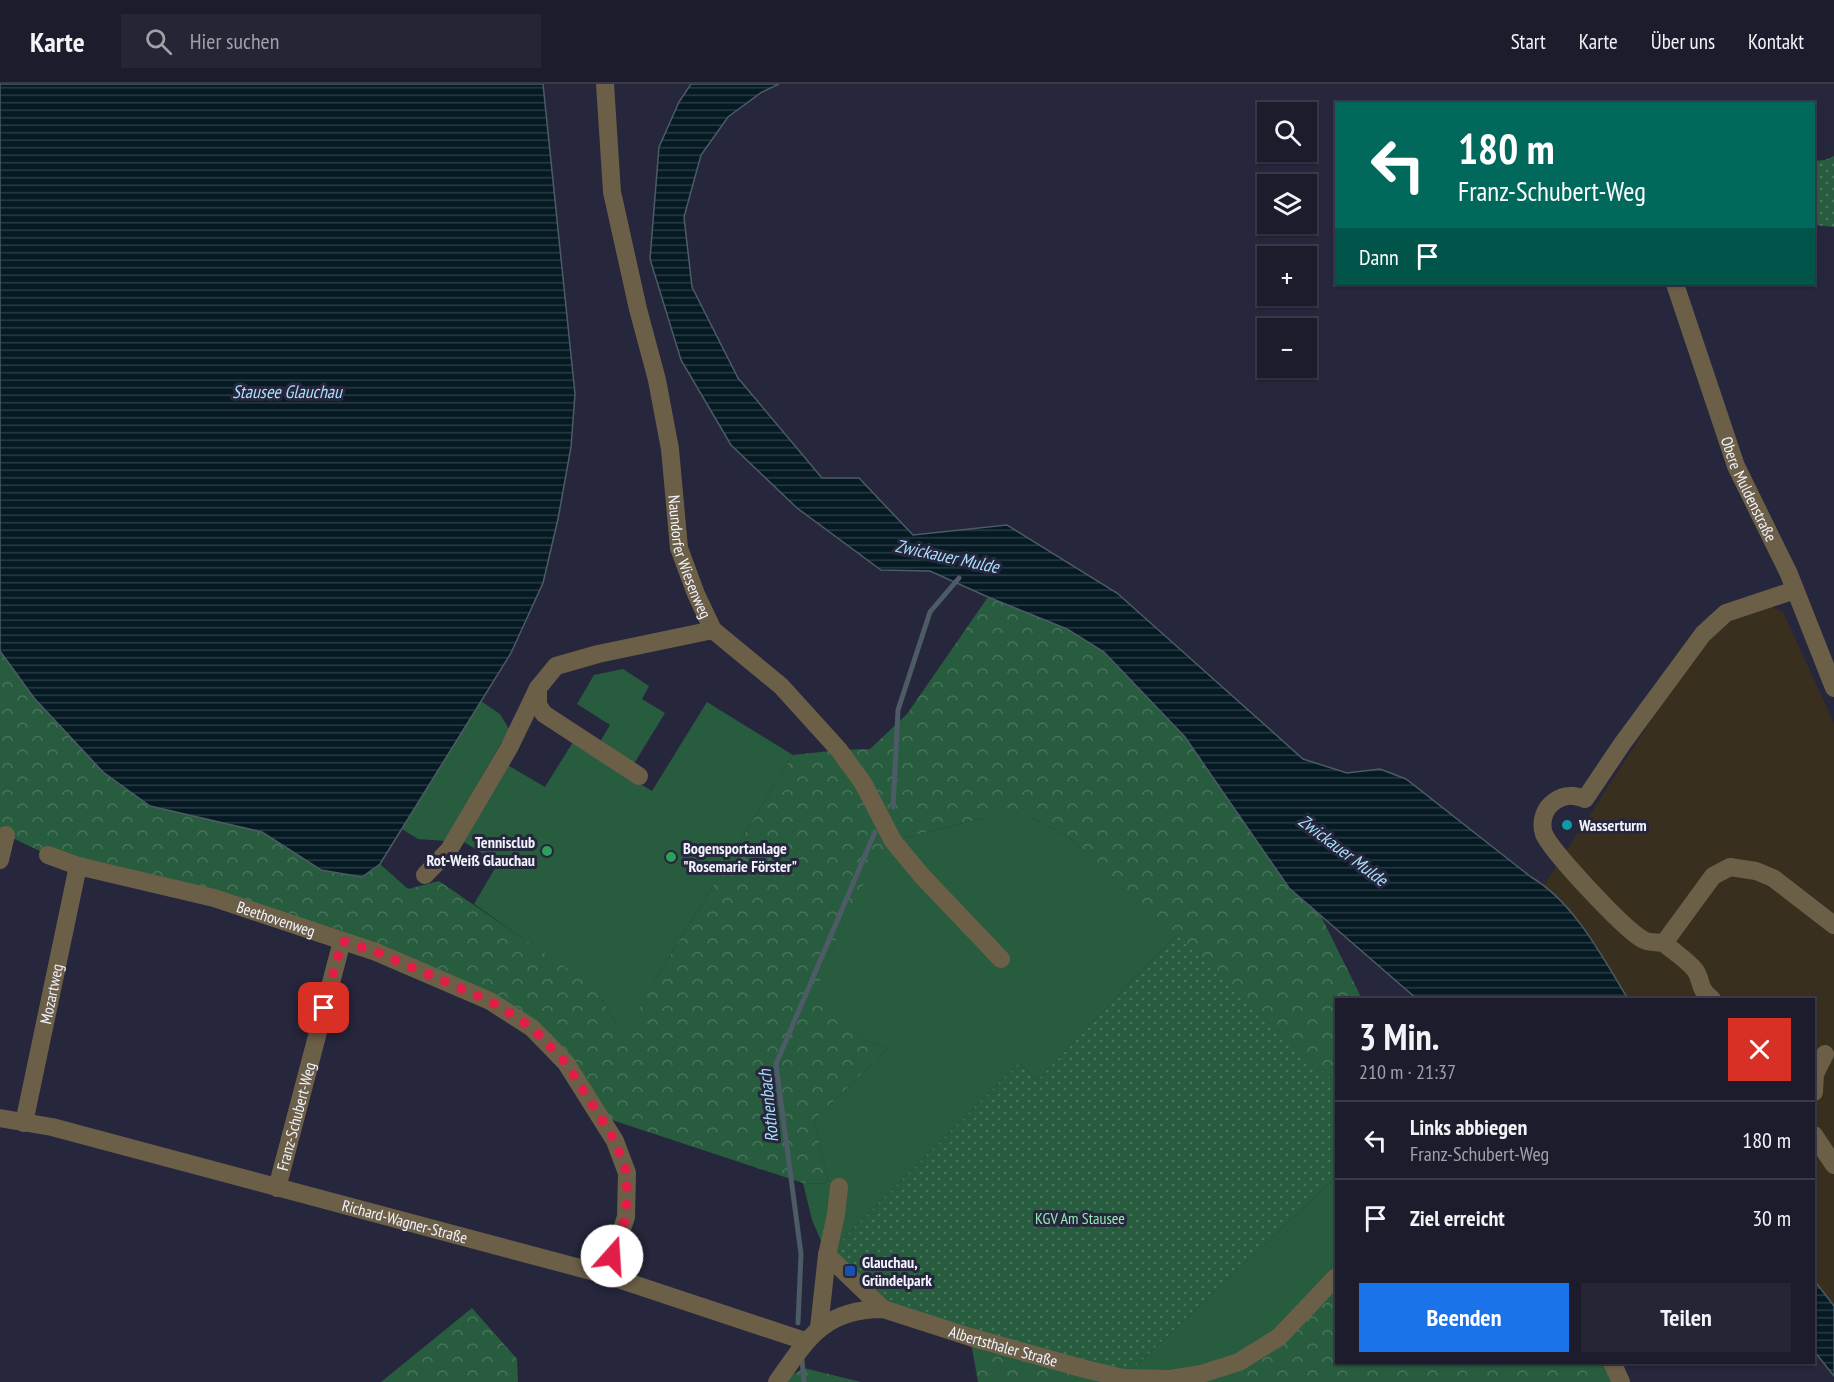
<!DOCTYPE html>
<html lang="de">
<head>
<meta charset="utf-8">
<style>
  body { margin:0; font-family:"PT Sans Narrow",sans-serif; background:#252535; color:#f1f3f6; height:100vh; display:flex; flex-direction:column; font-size:22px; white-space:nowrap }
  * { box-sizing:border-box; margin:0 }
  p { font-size:20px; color:#a0a1aa }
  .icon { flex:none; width:33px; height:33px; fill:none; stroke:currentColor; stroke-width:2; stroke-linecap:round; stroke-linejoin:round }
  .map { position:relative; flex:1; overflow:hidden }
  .sheet { position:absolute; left:1335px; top:914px; width:480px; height:366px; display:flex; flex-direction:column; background:#1c1c2d; border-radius:0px; box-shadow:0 2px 4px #0004,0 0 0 2px #3a3a49 }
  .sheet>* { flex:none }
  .banner { position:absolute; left:1335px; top:18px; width:480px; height:183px; border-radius:0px; box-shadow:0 2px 4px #0004,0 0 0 2px #3a3a49; background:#00695c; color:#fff; overflow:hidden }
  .tools { position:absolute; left:1257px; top:18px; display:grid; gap:12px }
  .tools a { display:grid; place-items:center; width:60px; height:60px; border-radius:0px; background:#1c1c2d; box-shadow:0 2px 4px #0004,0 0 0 2px #3a3a49; font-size:30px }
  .pin { position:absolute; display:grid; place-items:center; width:51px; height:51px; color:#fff; margin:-26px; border-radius:12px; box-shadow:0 3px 9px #0006 }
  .me { position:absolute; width:66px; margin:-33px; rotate:19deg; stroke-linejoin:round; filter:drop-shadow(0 0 4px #0008) }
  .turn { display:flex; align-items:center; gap:21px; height:126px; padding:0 24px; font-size:27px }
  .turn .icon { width:78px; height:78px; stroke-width:2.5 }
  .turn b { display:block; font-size:42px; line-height:51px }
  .then { display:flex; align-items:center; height:57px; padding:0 24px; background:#0003; gap:12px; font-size:22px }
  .round { display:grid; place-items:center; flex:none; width:63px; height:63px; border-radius:0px; background:#252535 }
  .overview { display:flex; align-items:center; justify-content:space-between; height:102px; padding:0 24px }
  h1 { font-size:36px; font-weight:600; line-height:45px }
  .button { display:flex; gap:12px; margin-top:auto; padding:12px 24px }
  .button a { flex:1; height:69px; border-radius:0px; background:#1a73e8; color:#fff; font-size:24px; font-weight:600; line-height:69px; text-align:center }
  .button a+a { background:#252535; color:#f1f3f6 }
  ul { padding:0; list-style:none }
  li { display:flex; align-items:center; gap:18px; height:78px; padding:0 24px; border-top:2px solid #3a3a49 }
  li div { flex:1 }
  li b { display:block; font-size:22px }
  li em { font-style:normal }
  header { display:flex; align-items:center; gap:36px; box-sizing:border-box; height:84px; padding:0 30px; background:#1c1c2d; border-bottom:2px solid #3a3a49 }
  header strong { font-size:28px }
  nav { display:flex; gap:33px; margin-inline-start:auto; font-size:21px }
  .search { width:420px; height:54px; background:#252535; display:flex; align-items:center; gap:15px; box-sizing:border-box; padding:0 21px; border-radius:0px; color:#a0a1aa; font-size:22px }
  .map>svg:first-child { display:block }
</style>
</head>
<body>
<header>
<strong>Karte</strong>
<div class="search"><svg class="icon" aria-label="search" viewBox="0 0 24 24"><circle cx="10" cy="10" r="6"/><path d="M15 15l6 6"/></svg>Hier suchen</div>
<nav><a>Start</a><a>Karte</a><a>Über uns</a><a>Kontakt</a></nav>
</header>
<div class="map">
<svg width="1834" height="1298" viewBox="0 0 1834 1298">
  <defs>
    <pattern id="forest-crowns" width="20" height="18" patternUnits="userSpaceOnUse" patternTransform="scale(1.5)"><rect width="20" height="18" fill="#285c3f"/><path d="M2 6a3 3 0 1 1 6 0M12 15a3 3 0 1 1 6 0" fill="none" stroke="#48745c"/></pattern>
    <pattern id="garden-dots" width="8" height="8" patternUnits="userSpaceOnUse" patternTransform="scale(1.5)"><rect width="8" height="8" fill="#285c3f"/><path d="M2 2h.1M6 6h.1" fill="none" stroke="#48745c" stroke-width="1.8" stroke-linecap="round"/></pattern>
    <pattern id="water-rules" width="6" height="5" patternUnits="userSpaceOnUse" patternTransform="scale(1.5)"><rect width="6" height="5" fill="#051a23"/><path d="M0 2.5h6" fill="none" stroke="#2a3c44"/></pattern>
  </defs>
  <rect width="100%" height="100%" fill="#26263c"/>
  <path fill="#392f1f" d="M1769 521 1783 528 1834 639V1222L1814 1196V915H1628L1586 846 1544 801 1678 595 1713 552 1737 533Z"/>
  <g fill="#285c3f">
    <path d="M623 585 649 602 642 615 665 629 632 683 598 661 610 641 577 620 594 591Z"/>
    <path d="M481 617 500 630 509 645 445 757 418 755 402 745Z"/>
    <path d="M707 618 793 671 654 898 628 947 616 940 602 916 549 873 474 820 498 779 459 755 506 680 545 703 573 658 652 707Z"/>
    <path d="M987 733H1031L1069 753 1176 851 1037 997 1019 979 827 1171 812 1136 803 1099 829 1100 814 1036 887 965 866 957 817 903 829 871 877 772 893 757Z"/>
    <path d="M1336 1093V1193L1239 1278 1123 1294Z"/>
  </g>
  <g fill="url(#forest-crowns)">
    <path d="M988 513 1067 545 1104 568 1185 653 1289 804 1321 832 1362 915H1336V1000L1069 753 1031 733H987L893 757 877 773 829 871 818 903 866 957 887 965 814 1036 829 1100 803 1099 600 1032 532 944 376 868 48 771 0 748V567L34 614 103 688 214 736 262 748 321 786 362 793 380 780 408 805 439 797 585 897 602 916 616 940 627 946 654 898 793 671 839 666 870 665 907 630Z"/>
    <path d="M1336 1193V1278H1612L1621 1298H978L970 1253 1123 1294 1239 1278Z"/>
    <path d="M472 1224 517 1275 518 1298H381Z"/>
    <path d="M804 1284 861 1298H779Z"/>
  </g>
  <g fill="url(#garden-dots)">
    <path d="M1834 72V143L1814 141V77L1825 76Z"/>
    <path d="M1176 851 1336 1000V1093L1123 1294 883 1225 827 1171 1019 979 1037 997Z"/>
  </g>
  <g fill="url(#water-rules)" stroke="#4c5b65" stroke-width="1.5">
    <path d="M0 0H543L575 310 571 363 558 435 543 499 511 569 380 780 362 793 321 786 262 748 150 722 103 688 34 614 0 567Z"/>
    <path d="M691 0H779L762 8 728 33 701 71 684 133 692 203 738 294 822 394H859L913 451 1007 441 1117 509 1303 675 1347 689 1380 685 1406 695 1531 793C1574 818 1603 874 1628 915H1417L1289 804 1185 653 1104 568 1067 545 988 513 930 487 881 486 797 424 731 361 681 276 650 175 659 63 679 18Z"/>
    <path d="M1814 1196 1834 1222V1292L1814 1267Z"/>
  </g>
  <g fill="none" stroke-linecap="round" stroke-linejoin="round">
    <g stroke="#4c5b65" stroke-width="5">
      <path d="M893 723 898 626 930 528 959 494"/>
      <path d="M798 1239 801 1170 776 980 875 748"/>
      <path d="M802 1276 804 1298"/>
    </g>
    <g stroke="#6c5f48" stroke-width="18">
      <path id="s1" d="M605 0 612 108 638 225 657 296 670 365 679 464 696 510 713 546 781 602 839 666 863 699 893 757 922 792 1001 875"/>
      <path id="s2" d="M1675 200 1736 382 1789 490 1834 604"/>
      <path d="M1795 506 1726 529 1703 550 1622 660 1585 715C1574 711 1565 710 1555 717 1544 724 1540 738 1544 750 1552 768 1623 844 1642 855 1647 859 1657 858 1664 859L1713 792 1730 783 1756 787 1773 794 1834 841"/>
      <path d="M538 604V621L544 630 639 692"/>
      <path id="s3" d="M48 771 78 782 214 814 376 868 490 917 532 944 566 979 615 1057 627 1089 626 1133 606 1191"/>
      <path d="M0 776 6 751"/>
      <path d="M425 791 449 766 509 664 538 604 556 582 598 570 713 546"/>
      <path d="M1664 859C1674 868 1687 876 1695 886 1703 897 1697 904 1712 915"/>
      <path d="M1814 1008 1815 990 1825 970"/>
      <path id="s4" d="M0 1034 52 1043 606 1191 805 1257"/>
      <path id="s5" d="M24 1039 78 782"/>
      <path d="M1814 1051 1834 1081"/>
      <path id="s6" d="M277 1104 342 857"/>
      <path d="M827 1171 883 1225"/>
      <path d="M819 1244 827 1171 836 1131 839 1103"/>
      <path d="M1612 1278 1621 1298"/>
      <path id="s7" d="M777 1298C807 1255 824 1225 883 1225L970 1253 1085 1285 1123 1294 1171 1295 1201 1290 1239 1278 1279 1253 1336 1193"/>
    </g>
  </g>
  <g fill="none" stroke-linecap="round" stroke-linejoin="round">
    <path stroke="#e11d48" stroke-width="10" stroke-dasharray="0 18" d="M324 924 342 857 376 868 490 917 532 944 566 979 615 1057 627 1089 626 1133 612 1172"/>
  </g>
  <circle fill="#0f9aa8" stroke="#26263c" stroke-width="2" cx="1567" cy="741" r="6"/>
  <g fill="#2e9e5b" stroke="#26263c" stroke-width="2">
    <circle cx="547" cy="767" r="6"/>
    <circle cx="671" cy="773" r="6"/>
  </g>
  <rect fill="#1a4fb4" stroke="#26263c" stroke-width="2" x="844" y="1181" width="12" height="12" rx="3"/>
  <g text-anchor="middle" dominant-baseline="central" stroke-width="6" stroke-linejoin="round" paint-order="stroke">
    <g font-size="16" fill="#f2f3ff" stroke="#26263c">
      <text stroke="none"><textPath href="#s2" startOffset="218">Obere Muldenstraße</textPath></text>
      <text stroke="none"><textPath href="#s1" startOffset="482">Naundorfer Wiesenweg</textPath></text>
      <text stroke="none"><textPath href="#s3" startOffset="237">Beethovenweg</textPath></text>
      <text stroke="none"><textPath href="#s5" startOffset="132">Mozartweg</textPath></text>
      <text stroke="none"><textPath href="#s6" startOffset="74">Franz-Schubert-Weg</textPath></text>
      <text stroke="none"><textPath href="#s4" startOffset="418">Richard-Wagner-Straße</textPath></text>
      <text stroke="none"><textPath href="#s7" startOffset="262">Albertsthaler Straße</textPath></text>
    </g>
    <g font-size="16" font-weight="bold" fill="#f2f3ff" stroke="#26263c" text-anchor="start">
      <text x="1579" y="741">Wasserturm</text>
      <text x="535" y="758" text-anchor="end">Tennisclub<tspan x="535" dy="18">Rot-Weiß Glauchau</tspan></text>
      <text x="683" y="764">Bogensportanlage<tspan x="683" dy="18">"Rosemarie Förster"</tspan></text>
      <text x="862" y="1178">Glauchau,<tspan x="862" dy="18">Gründelpark</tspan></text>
    </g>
    <g font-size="16" fill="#92eab5" stroke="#26263c">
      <text x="1080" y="1134">KGV Am Stausee</text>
    </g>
    <g font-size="18" font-style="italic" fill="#a8dffb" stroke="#26263c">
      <text x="287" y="307">Stausee Glauchau</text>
      <text transform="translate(947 472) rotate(12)">Zwickauer Mulde</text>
      <text transform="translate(1343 766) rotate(37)">Zwickauer Mulde</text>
      <text transform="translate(768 1022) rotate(-96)">Rothenbach</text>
    </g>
  </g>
</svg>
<div class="tools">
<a><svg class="icon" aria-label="search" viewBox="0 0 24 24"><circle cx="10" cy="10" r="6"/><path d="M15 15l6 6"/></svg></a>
<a><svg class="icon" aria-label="layers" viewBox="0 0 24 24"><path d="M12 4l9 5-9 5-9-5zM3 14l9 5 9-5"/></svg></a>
<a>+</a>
<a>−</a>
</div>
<div class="pin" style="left:324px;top:924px;background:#d93025"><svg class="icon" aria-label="arrive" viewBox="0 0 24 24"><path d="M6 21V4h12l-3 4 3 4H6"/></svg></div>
<svg class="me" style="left:612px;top:1172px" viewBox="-20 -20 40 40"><circle r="19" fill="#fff"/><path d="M0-13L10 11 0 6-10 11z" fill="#e11d48"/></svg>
<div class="banner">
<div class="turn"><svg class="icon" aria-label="left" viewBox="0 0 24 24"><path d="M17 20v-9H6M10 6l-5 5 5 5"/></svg><div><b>180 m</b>Franz-Schubert-Weg</div></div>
<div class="then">Dann<svg class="icon" aria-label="arrive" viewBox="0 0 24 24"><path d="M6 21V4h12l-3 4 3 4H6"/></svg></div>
</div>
<section class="sheet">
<div class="overview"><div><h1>3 Min.</h1><p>210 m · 21:37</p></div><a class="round" style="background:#d93025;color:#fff"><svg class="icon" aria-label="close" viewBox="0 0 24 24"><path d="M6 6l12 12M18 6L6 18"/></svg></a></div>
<ul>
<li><svg class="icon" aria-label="left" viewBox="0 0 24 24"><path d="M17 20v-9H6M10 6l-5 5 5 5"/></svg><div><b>Links abbiegen</b><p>Franz-Schubert-Weg</p></div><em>180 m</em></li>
<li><svg class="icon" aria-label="arrive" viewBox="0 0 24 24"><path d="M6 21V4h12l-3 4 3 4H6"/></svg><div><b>Ziel erreicht</b></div><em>30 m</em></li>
</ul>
<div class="button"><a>Beenden</a><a>Teilen</a></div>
</section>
</div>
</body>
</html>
